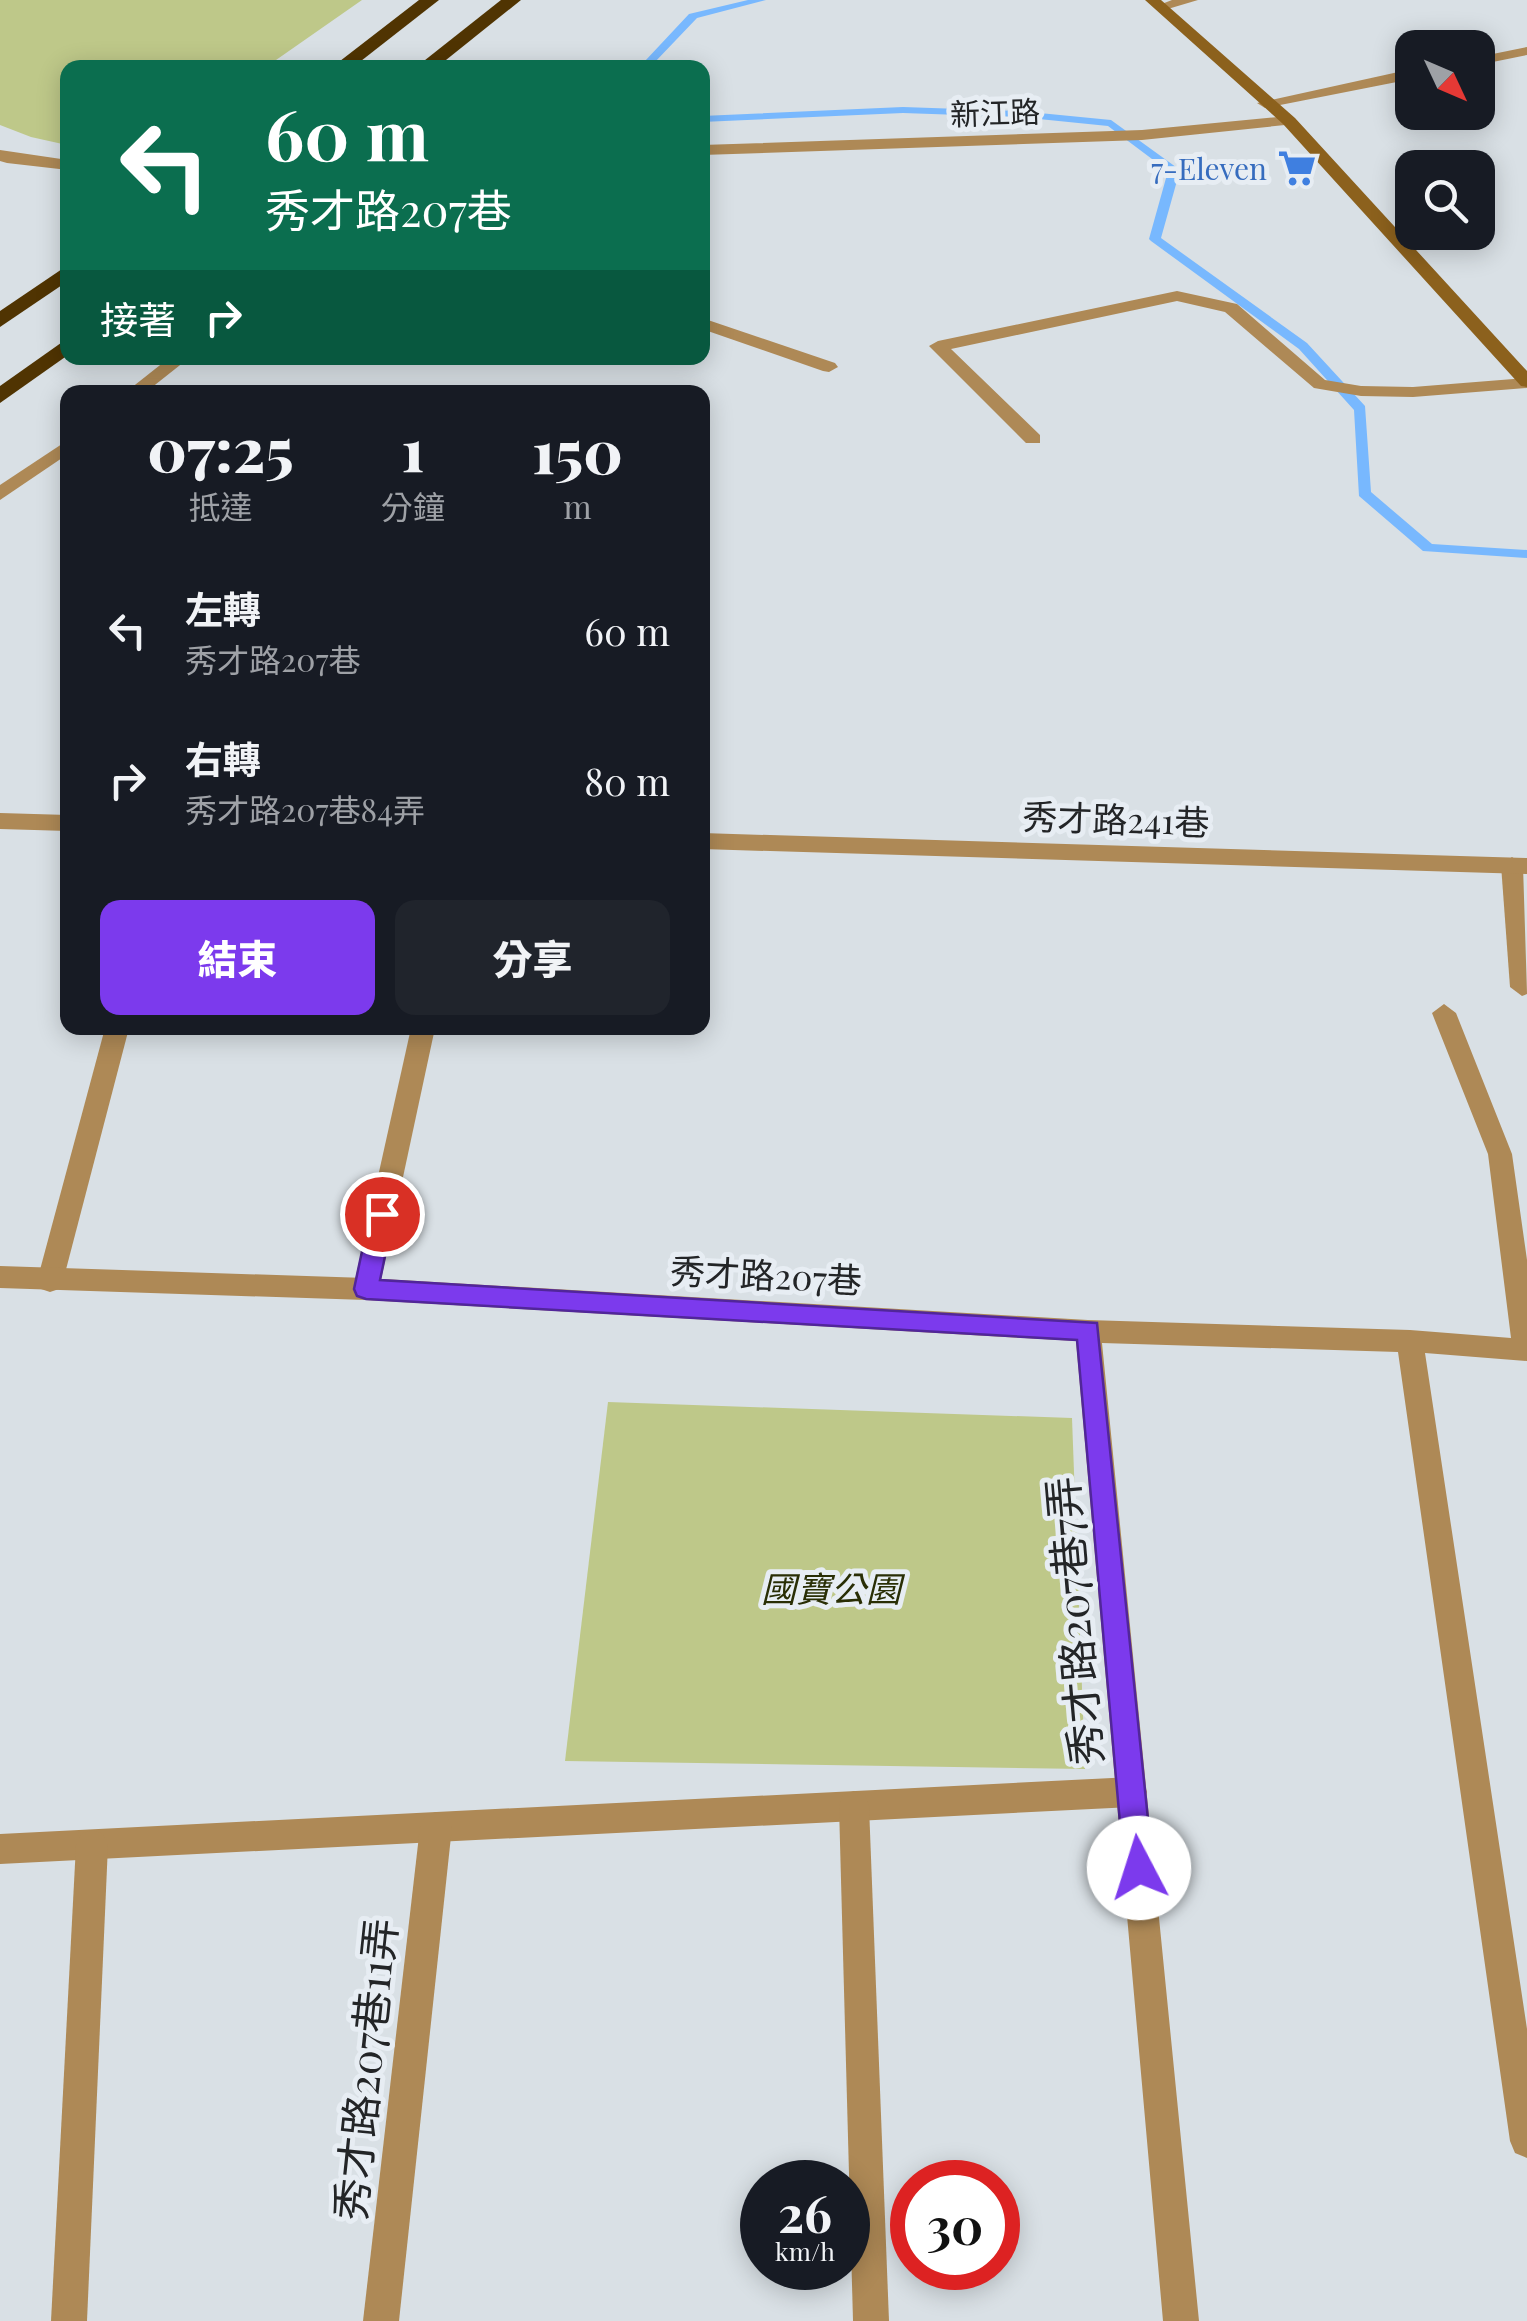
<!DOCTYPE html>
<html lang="zh-TW">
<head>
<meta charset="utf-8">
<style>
  body { margin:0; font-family:"Playfair Display","Noto Sans TC",serif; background:#20242c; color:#f1f3f6; height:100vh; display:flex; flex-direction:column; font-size:38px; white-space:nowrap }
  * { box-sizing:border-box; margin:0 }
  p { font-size:32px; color:#9ea1a6 }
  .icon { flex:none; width:55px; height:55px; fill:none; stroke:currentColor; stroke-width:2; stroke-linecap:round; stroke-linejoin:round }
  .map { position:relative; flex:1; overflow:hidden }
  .sheet { position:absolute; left:60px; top:385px; width:650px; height:650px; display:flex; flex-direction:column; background:#171b24; border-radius:20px; box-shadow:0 5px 25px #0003 }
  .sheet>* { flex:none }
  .banner { position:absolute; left:60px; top:60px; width:650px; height:305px; border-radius:20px; box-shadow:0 5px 25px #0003; background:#0b6e4f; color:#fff; overflow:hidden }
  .needle { width:65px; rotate:134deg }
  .buttons { position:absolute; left:1395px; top:30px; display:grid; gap:20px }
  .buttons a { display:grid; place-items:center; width:100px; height:100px; border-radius:20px; background:#171b24; box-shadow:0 5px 25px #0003; font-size:50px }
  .speed { position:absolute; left:740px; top:2160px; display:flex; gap:20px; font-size:50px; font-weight:700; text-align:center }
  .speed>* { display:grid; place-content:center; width:130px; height:130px; border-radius:50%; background:#171b24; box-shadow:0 5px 25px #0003; line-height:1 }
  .speed small { font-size:25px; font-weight:400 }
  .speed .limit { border:15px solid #d22; background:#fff; color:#111 }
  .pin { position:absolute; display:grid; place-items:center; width:85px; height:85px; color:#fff; margin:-42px; border:5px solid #fff; border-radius:50%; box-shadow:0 2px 10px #0007 }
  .me { position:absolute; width:110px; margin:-55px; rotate:355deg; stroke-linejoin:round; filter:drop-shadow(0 0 8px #0008) }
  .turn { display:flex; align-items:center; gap:35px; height:210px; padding:0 40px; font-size:45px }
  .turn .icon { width:130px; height:130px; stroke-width:2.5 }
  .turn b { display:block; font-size:70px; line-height:85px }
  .then { display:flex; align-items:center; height:95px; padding:0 40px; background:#0003; gap:20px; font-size:38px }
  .eta { display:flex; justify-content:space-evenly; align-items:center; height:170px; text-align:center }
  .eta b { font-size:60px; font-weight:800; line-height:70px }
  .action { display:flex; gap:20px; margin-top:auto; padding:20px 40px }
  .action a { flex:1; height:115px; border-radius:20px; background:#7c3aed; color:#fff; font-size:40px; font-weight:800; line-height:115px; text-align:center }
  .action a+a { background:#20242c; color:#f1f3f6 }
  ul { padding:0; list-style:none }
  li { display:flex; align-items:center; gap:30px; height:150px; padding:0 40px }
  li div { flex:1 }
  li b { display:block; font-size:38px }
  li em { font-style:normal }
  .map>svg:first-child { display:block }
</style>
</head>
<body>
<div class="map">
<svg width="1527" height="2321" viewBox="0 0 1527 2321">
  <rect width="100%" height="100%" fill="#d9e0e5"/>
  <g fill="#bec889">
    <path d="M0 0H362L266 67 68 68 67 145 31 137 0 125Z"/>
    <path d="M608 1402 1072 1418 1085 1769 565 1761Z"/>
  </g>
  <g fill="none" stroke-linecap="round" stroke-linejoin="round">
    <g fill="#78b8fe" fill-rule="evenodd">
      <path d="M748 0H766L697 18 654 63 656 68H646L645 61 689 14Z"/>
      <path d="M903 107 1019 111 1111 120 1180 170 1161 238 1307 343 1365 406 1371 492 1432 544 1527 550V558L1423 551 1359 496 1354 410 1299 349 1151 241 1149 239 1168 171 1108 126 1019 117 903 113 702 122V116Z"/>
    </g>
    <g fill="#ae8956" fill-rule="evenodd">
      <path d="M1512 857 1523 865 1527 994 1522 996 1510 987 1501 865Z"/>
      <path d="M105 1028H129L63 1281 59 1289 50 1292 41 1289 37 1281Z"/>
      <path d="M411 1028H435L379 1289 375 1297 366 1300 357 1297 353 1289Z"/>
      <path d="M1132 1777 1143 1781 1147 1792 1143 1803 1132 1807 0 1864V1834Z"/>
    </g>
    <g fill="#ae8956" fill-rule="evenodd">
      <path d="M1172 0H1198L1161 11 1154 7Z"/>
      <path d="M1527 47V55L1478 65V57Z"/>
      <path d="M1412 69V79L1265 108 1257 103Z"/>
      <path d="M1289 116 1297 121 1295 124 1142 140 702 155V145L1142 130Z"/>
      <path d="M0 150 68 160V170L7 163 0 161Z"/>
      <path d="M1177 291 1237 304 1325 380 1361 386 1413 387 1527 378V388L1413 397 1361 396 1314 388 1225 312 1177 301 951 349 1040 435V443H1026L929 346 938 341Z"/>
      <path d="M702 318 835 363 838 367 829 372 823 371 702 329Z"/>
      <path d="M169 358H189L146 392H126Z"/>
      <path d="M68 440V454L0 500V485Z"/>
      <path d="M0 813 68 815V831L0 829Z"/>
      <path d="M702 833 1527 858V874L702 849Z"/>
      <path d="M1444 1004 1456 1013 1512 1154 1527 1260V1361L1425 1353 1527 2029V2158L1515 2153 1510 2141 1398 1352 1102 1343 1199 2321H1163L1076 1341 366 1300 0 1288V1266L366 1278 1088 1320 1410 1330 1511 1338 1488 1154 1432 1013Z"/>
      <path d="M854 1791 865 1795 869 1806 889 2321H853L839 1806 843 1795Z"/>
      <path d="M436 1812 447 1816 452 1827 399 2321H363L420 1827 425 1816Z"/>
      <path d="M92 1830 103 1834 108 1845 87 2321H51L76 1845 81 1834Z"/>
    </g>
    <path fill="#8c611d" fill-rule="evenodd" d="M1145 0H1161L1295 118 1527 371V387L1521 386 1283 124Z"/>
    <g fill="#503402" fill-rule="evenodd">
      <path d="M419 0H439L352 68H331Z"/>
      <path d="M501 0H521L436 68H415Z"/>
      <path d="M68 265V281L0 327V311Z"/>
      <path d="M68 338V355L0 403V386Z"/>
    </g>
  </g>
  <path fill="#7c3aed" stroke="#51269a" stroke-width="2.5" d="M382 1205 390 1207 394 1214 380 1280 1097 1323 1153 1868 1149 1878 1139 1882 1129 1878 1124 1868 1077 1340 366 1299 357 1296 354 1289 370 1214 374 1207Z"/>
  <defs>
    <g id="supermarket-bare" transform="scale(3)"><path d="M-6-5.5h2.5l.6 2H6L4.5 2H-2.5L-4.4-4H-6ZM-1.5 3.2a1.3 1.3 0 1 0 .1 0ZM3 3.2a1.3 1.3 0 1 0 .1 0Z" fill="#3f7fe0" stroke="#e7edf3" stroke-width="2.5" paint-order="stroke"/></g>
  </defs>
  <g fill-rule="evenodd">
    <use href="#supermarket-bare" x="1297" y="168"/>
  </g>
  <g text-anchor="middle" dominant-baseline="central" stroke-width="10" stroke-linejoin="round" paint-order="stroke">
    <g font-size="30" fill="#232527" stroke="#e7edf3">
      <text transform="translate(995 112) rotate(-2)">新江路</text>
    </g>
    <g font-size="30" fill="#366cbe" stroke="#e7edf3" text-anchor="end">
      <text x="1267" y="168">7-Eleven</text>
    </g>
    <g font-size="35" fill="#232527" stroke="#e7edf3">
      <text transform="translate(1116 818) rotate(2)">秀才路241巷</text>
      <text transform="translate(766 1274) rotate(3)">秀才路207巷</text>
    </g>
    <g font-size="35" font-style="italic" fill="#292e05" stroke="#e7edf3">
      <text x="831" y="1587">國寶公園</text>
    </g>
    <g font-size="42" fill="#232527" stroke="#e7edf3">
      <text transform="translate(1073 1621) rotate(-95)">秀才路207巷7弄</text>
      <text transform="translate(364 2069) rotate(-84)">秀才路207巷11弄</text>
    </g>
  </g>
</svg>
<div class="buttons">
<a><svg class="needle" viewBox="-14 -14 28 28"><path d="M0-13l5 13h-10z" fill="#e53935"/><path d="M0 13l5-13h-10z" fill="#9ea1a6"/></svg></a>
<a><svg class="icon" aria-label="search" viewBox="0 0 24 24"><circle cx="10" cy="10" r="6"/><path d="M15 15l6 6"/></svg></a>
</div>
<div class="speed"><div>26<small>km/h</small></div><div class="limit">30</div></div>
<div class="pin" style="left:382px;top:1214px;background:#d93025"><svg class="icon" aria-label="arrive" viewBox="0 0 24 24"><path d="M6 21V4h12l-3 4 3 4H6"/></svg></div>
<svg class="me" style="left:1139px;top:1868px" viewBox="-20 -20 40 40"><circle r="19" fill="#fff"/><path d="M0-13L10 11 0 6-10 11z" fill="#7c3aed"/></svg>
<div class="banner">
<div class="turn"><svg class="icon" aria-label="left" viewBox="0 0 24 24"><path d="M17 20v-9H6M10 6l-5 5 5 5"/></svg><div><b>60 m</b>秀才路207巷</div></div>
<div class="then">接著<svg class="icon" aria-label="right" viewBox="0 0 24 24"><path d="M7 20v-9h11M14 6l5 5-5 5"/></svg></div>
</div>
<section class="sheet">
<div class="eta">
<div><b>07:25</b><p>抵達</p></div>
<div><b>1</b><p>分鐘</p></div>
<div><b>150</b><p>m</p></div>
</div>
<ul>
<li><svg class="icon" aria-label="left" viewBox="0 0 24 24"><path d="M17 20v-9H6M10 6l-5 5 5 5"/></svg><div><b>左轉</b><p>秀才路207巷</p></div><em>60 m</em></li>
<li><svg class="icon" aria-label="right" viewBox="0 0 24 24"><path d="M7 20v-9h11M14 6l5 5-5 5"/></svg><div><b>右轉</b><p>秀才路207巷84弄</p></div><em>80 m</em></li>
</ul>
<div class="action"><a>結束</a><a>分享</a></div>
</section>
</div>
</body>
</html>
